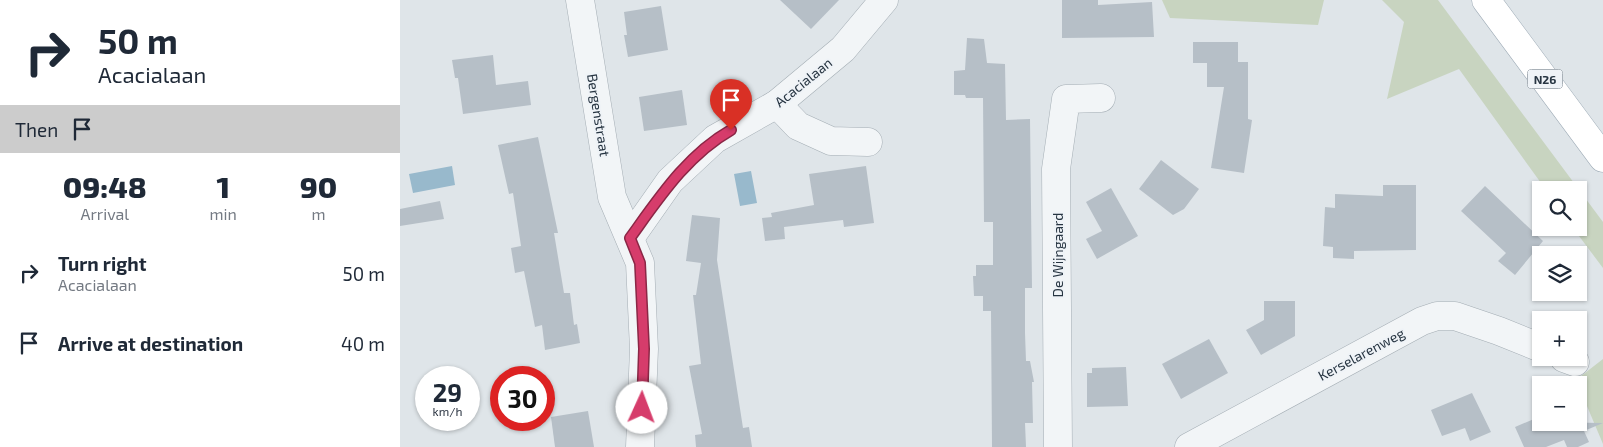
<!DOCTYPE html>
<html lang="en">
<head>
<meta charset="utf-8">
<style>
  body { margin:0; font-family:"Exo 2",sans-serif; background:#f6f6f7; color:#1f2937; height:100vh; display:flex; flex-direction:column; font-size:19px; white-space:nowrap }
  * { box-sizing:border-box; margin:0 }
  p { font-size:16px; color:#747a83 }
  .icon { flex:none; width:28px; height:28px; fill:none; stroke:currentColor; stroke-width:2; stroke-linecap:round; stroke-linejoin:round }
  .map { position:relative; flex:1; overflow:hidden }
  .drawer { display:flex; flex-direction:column; background:#fff; width:400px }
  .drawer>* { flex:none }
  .guide { background:#fff; color:#1f2937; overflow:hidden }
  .controls { position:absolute; left:1132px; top:181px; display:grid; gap:10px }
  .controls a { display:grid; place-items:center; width:55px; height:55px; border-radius:0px; background:#fff; box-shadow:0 1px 4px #0004; font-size:25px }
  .speed { position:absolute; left:15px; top:366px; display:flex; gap:10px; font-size:25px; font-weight:700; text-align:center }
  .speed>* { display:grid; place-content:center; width:65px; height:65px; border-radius:50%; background:#fff; box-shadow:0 1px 4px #0004; line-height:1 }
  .speed small { font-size:12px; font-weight:400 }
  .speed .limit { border:8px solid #d22; background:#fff; color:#111 }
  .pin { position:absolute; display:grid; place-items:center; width:42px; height:42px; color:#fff; margin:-51px -21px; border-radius:50% 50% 50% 0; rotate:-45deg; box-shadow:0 0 5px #0007 }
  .pin .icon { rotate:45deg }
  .me { position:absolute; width:55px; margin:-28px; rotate:2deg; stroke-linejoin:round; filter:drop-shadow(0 0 4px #0008) }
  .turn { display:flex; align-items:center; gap:18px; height:105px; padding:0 15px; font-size:22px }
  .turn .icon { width:65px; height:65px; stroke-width:2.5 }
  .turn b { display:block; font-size:35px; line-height:42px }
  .then { display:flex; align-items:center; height:48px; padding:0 15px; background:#0003; gap:10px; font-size:19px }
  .eta { display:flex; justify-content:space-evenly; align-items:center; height:85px; text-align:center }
  .eta b { font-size:30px; font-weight:800; line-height:35px }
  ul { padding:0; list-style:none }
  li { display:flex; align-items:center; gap:15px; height:70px; padding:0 15px }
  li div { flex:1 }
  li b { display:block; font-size:19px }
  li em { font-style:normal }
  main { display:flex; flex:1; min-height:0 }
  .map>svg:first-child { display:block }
</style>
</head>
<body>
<main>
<section class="drawer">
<div class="guide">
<div class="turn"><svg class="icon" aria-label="right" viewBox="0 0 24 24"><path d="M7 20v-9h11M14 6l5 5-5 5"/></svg><div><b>50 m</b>Acacialaan</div></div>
<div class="then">Then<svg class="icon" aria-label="arrive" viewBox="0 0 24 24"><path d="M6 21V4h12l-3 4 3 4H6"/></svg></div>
</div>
<div class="eta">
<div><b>09:48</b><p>Arrival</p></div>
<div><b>1</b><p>min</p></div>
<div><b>90</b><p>m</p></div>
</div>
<ul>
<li><svg class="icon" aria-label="right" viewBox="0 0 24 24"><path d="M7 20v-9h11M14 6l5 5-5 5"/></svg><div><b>Turn right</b><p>Acacialaan</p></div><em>50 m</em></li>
<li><svg class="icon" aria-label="arrive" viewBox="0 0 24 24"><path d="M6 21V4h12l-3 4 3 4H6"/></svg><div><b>Arrive at destination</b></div><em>40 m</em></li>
</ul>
</section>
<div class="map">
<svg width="1203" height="447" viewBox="0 0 1203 447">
  <rect width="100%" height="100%" fill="#dfe5e9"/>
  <g fill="#c8d4c0">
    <path d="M762 0H924L918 25 770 18Z"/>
    <path d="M982 0H1038L1203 222V268L1173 228H1179V190H1146L1059 69 987 99 1004 22Z"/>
    <path d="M1203 359V444L1176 380Z"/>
  </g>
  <g fill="#98b9cc">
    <path d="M52 166 55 185 13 193 9 174Z"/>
    <path d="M351 171 357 203 340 206 334 174Z"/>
  </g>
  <g fill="#b6bfc7">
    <path d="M380 0H439L411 29Z"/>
    <path d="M662 0H698V5L752 2 754 37 662 38Z"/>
    <path d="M261 6 268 50 228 57 224 35H227L224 12Z"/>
    <path d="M567 38 584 39 587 63 605 64 606 120 630 119 632 288H625V333L626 361H630L634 382H632L633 423H625L626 447H592L591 311H583V296H574L573 276H576V265H593V222H584L583 98H566L565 95H554V71L565 70Z"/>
    <path d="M793 42H838V62H848V119L852 120 844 173 811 168 824 87H807V63H793Z"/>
    <path d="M93 55 96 85 128 81 131 105 63 114 58 78H55L52 60Z"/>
    <path d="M282 90 287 125 244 131 239 97Z"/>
    <path d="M138 137 158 233H154L164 293H170L174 325 177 324 180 343 145 350 142 325 135 327 124 271 115 273 111 248 121 246 113 193 109 194 98 145Z"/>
    <path d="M761 160 799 189 784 209 773 215 739 189Z"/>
    <path d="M466 166 474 223 444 227 443 220 384 227 385 239 365 241 362 218 372 217 371 213 414 205 409 174Z"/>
    <path d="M983 185H1016V250L954 251V259L933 258V247L923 246 925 207 935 208V194L983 196Z"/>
    <path d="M1085 186 1143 241 1115 275 1098 261 1106 253 1061 211Z"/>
    <path d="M711 188 738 236 697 259 686 239 702 231 686 202Z"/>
    <path d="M40 201 44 219 0 226V209Z"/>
    <path d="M292 215 320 218 317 260 343 428 349 427 352 447H296L295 435 302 434 289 366 301 364 293 295H296L301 263 286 261Z"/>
    <path d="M864 301H895V336L861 355 846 330 864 320Z"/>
    <path d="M809 339 828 373 781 399 762 364Z"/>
    <path d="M726 367 728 406 687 407V373H692V368Z"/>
    <path d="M1072 393 1091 432 1070 441 1065 428 1042 436 1031 410Z"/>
    <path d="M188 411 194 447H155L151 417Z"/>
    <path d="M1141 416V422L1203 423 1184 431 1189 442 1178 447H1167L1164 440 1146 447H1124L1115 427Z"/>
  </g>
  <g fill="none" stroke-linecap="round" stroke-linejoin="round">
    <g stroke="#a4adb4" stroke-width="29">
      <g id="minor">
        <path d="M180 0 212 197 240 263 244 349 240 447"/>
        <path d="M377 104 398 126 431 141 468 142"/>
        <path d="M230 238 270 181 315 139 377 104 443 49 484 0"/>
        <path d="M1164 358 1175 362"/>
        <path d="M658 447 656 169 666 99 701 98"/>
        <path d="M789 447 1022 321 1037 316H1055L1099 331 1141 348"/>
      </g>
    </g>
    <g stroke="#9eabb6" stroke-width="29">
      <path id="major" d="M1086 0 1203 158"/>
    </g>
    <use href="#minor" stroke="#f2f5f7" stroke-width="28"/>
    <use href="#major" stroke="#fff" stroke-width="28"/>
  </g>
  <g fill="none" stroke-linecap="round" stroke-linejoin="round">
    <g stroke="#8b2746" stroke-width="12">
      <path id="route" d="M242 408 244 349 240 263 230 238C259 198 287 155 331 130"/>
    </g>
    <use href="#route" stroke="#d63c6b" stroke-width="9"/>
  </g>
  <g text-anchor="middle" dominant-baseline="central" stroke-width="4" stroke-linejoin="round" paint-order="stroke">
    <rect fill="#eff3f7" stroke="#636e78" stroke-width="1" x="1127.5" y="69.5" width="35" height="19" rx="4"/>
    <g font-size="12" font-weight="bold" fill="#273542">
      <text x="1145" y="79">N26</text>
    </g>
    <g font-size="14" fill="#273542" stroke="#eff3f7">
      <text transform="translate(403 82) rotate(-39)">Acacialaan</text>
      <text transform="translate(199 115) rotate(81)">Bergenstraat</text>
      <text transform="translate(657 255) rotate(-90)">De Wijngaard</text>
      <text transform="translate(961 354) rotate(-28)">Kerselarenweg</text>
    </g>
  </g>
</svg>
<div class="controls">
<a><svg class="icon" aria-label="search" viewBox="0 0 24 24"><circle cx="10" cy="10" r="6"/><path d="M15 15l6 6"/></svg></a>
<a><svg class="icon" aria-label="layers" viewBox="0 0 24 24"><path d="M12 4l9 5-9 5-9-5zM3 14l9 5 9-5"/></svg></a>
<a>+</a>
<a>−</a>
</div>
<div class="speed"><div>29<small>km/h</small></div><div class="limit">30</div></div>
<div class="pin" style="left:331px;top:130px;background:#d93025"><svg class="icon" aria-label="arrive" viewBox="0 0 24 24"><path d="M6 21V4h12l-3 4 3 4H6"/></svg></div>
<svg class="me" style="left:242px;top:408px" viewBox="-20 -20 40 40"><circle r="19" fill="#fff"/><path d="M0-13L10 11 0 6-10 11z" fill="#d63c6b"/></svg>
</div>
</main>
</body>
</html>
